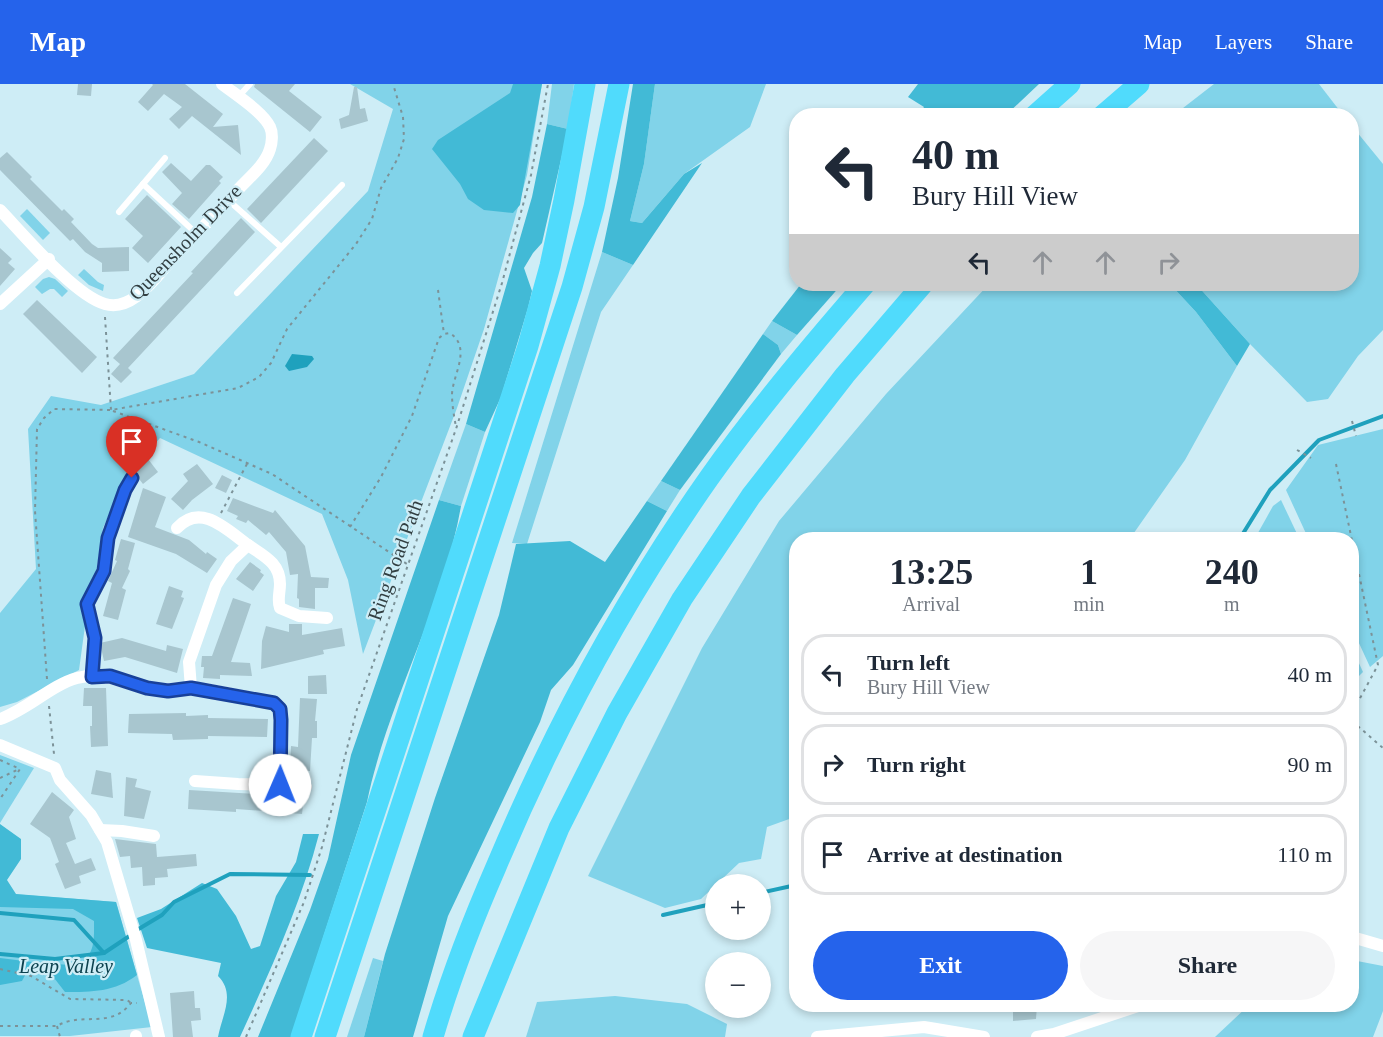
<!DOCTYPE html>
<html lang="en">
<head>
<meta charset="utf-8">
<style>
  body { margin:0; font-family:Georgia,serif; background:#f6f6f7; color:#1f2937; height:100vh; display:flex; flex-direction:column; font-size:22px; white-space:nowrap }
  * { box-sizing:border-box; margin:0 }
  p { font-size:20px; color:#747a83 }
  .icon { flex:none; width:33px; height:33px; fill:none; stroke:currentColor; stroke-width:2; stroke-linecap:round; stroke-linejoin:round }
  .map { position:relative; flex:1; overflow:hidden }
  .panel { position:absolute; left:789px; top:448px; width:570px; height:480px; display:flex; flex-direction:column; background:#fff; border-radius:24px; box-shadow:0 3px 9px #0003 }
  .panel>* { flex:none }
  .guide { position:absolute; left:789px; top:24px; width:570px; height:183px; border-radius:24px; box-shadow:0 3px 9px #0003; background:#fff; color:#1f2937; overflow:hidden }
  .fabs { position:absolute; left:705px; top:790px; display:grid; gap:12px }
  .fabs a { display:grid; place-items:center; width:66px; height:66px; border-radius:50%; background:#fff; box-shadow:0 3px 9px #0003; font-size:30px }
  .pin { position:absolute; display:grid; place-items:center; width:51px; height:51px; color:#fff; margin:-62px -26px; border-radius:50% 50% 50% 0; rotate:-45deg; box-shadow:0 0 6px #0007 }
  .pin .icon { rotate:45deg }
  .me { position:absolute; width:66px; margin:-33px; rotate:1deg; stroke-linejoin:round; filter:drop-shadow(0 0 4px #0008) }
  .turn { display:flex; align-items:center; gap:21px; height:126px; padding:0 24px; font-size:27px }
  .turn .icon { width:78px; height:78px; stroke-width:2.5 }
  .turn b { display:block; font-size:42px; line-height:51px }
  .lanes { display:flex; align-items:center; height:57px; padding:0 24px; background:#0003; justify-content:center; gap:30px; direction:ltr }
  .lanes .off { opacity:.35 }
  .eta { display:flex; justify-content:space-evenly; align-items:center; height:102px; text-align:center }
  .eta b { font-size:36px; font-weight:700; line-height:42px }
  .primary-button { display:flex; gap:12px; margin-top:auto; padding:12px 24px }
  .primary-button a { flex:1; height:69px; border-radius:36px; background:#2563eb; color:#fff; font-size:24px; font-weight:700; line-height:69px; text-align:center }
  .primary-button a+a { background:#f6f6f7; color:#1f2937 }
  ul { padding:0; list-style:none }
  li { display:flex; align-items:center; gap:18px; height:81px; margin:0 12px 9px; padding:0 12px; border:3px solid #e0e1e3; border-radius:24px }
  li div { flex:1 }
  li b { display:block; font-size:22px }
  li em { font-style:normal }
  header { display:flex; align-items:center; gap:36px; box-sizing:border-box; height:84px; padding:0 30px; background:#2563eb; color:#fff }
  header strong { font-size:28px }
  nav { display:flex; gap:33px; margin-inline-start:auto; font-size:21px }
  .map>svg:first-child { display:block }
</style>
</head>
<body>
<header>
<strong>Map</strong>
<nav><a>Map</a><a>Layers</a><a>Share</a></nav>
</header>
<div class="map">
<svg width="1383" height="953" viewBox="0 0 1383 953">
  <rect width="100%" height="100%" fill="#ceedf6"/>
  <g fill="#81d3e9">
    <path d="M350 0H542L527 91 484 245 457 324 363 570 348 496 322 430 160 354 125 394 103 444 96 490 80 520 85 542 79 586 17 618 0 623V529L36 485 28 345 51 312 101 321 194 290 368 107 393 25Z"/>
    <path d="M552 0H574L568 45 547 40Z"/>
    <path d="M655 0H766L750 43 684 90 642 139 630 137 644 80Z"/>
    <path d="M1214 0H1319L1343 31H1174Z"/>
    <path d="M1352 42 1383 80V246L1358 272 1328 315 1307 318 1250 260 1196 200H1352Z"/>
    <path d="M27 125 50 149 43 156 20 132Z"/>
    <path d="M602 168 633 181 601 228 527 460 512 459Z"/>
    <path d="M84 185 98 198 104 201 103 207 89 201 78 191Z"/>
    <path d="M49 193 55 195 68 207 62 213 54 205H50L42 210 35 203 43 195Z"/>
    <path d="M989 200H1170L1196 228 1237 282 1185 376 1129 456H796V735L792 734 767 743 761 775 739 779 701 815 665 824 588 792 702 564 779 437 886 310Z"/>
    <path d="M772 237 797 251 781 270 778 261 763 250Z"/>
    <path d="M466 340 485 348 461 422 439 416Z"/>
    <path d="M1383 345V572L1370 583 1352 544V456H1309L1286 406 1318 361Z"/>
    <path d="M661 397 680 406 667 427 647 417Z"/>
    <path d="M1281 416 1300 456H1254L1273 422Z"/>
    <path d="M1352 564 1363 588 1352 599Z"/>
    <path d="M0 671 34 684 0 739Z"/>
    <path d="M0 809 116 818 152 943 70 952H0Z"/>
    <path d="M373 874 383 877 364 953H347Z"/>
    <path d="M1352 876 1383 882V927L1373 953H1215L1249 921H1352Z"/>
    <path d="M615 912 687 920 727 940 725 953H526L537 918Z"/>
  </g>
  <g fill="#42bad6">
    <path d="M513 0H542L520 121 513 129 484 126 468 115 460 100 432 65 438 56 510 9Z"/>
    <path d="M633 0H655L644 80 630 137 642 139 684 90 702 79 633 181 602 168 618 94Z"/>
    <path d="M918 0H1039L1005 32 919 31 924 23 908 13Z"/>
    <path d="M547 40 568 45 542 159 533 169 524 184 532 207 528 224 501 313 485 348 466 340 532 113Z"/>
    <path d="M801 200H842L797 251 772 237Z"/>
    <path d="M1170 200H1196L1250 260 1237 282 1196 228Z"/>
    <path d="M763 250 778 261 781 270 680 406 661 397Z"/>
    <path d="M439 416 461 422C443 525 388 616 367 718L291 953H258L310 826 328 775 351 671Z"/>
    <path d="M647 417 667 427 573 581 551 606 540 638 448 832 413 953H364L385 870 435 714 499 531 516 460 570 457 605 478Z"/>
    <path d="M0 740 21 755V775L7 796 16 810 116 818 137 891C115 908 92 908 65 908L51 890 52 879C59 880 71 882 77 880 96 873 94 853 94 837L73 825 0 823Z"/>
    <path d="M303 750H319C301 820 270 887 240 953H218C222 931 236 910 218 892L221 879 147 864 137 834 161 825 202 799 217 805 236 832 251 865 260 862 276 812 296 778Z"/>
    <path d="M0 874 32 878 22 897 0 901Z"/>
  </g>
  <path fill="#1fa1bd" d="M292 270 312 272 314 275 307 283 289 287 285 282Z"/>
  <g fill="none" stroke-linecap="round" stroke-linejoin="round">
    <g stroke="#1fa1bd" stroke-width="4">
      <path d="M1239 456 1270 406 1319 356 1383 332"/>
      <path d="M760 809 796 801"/>
      <path d="M0 829 74 836 104 869"/>
      <path d="M663 831 716 819"/>
      <path d="M137 846 162 831 174 818 230 790 310 791"/>
      <path d="M0 870 55 875 104 869 131 851"/>
    </g>
  </g>
  <g fill="#a8c6cf">
    <path d="M78 0H92L91 12 77 11Z"/>
    <path d="M152 0H185L223 30 213 43 238 41 241 71 192 32 179 45 169 35 182 23 164 10 148 27 138 18 153 1Z"/>
    <path d="M255 0H295L289 7 322 33 310 48 254 3Z"/>
    <path d="M354 3H357L360 25 365 24 368 37 341 45 339 35 349 31Z"/>
    <path d="M314 54 328 67 261 139 247 125Z"/>
    <path d="M7 68 32 93 30 95 62 127 64 125 74 135 71 138 92 160 98 164 129 163V187L102 188V179L85 168 73 155 70 157 0 86V74Z"/>
    <path d="M171 79 191 97 206 81H210L223 93 219 97 221 99 189 135 172 120 182 109 162 88Z"/>
    <path d="M147 111 181 143 148 179 132 164 143 152 125 135Z"/>
    <path d="M241 134 255 148 128 284 132 288 121 299 111 290 120 280 113 274 193 189 191 188Z"/>
    <path d="M0 164 12 175 8 179 15 185 0 202Z"/>
    <path d="M37 216 97 273 82 289 23 230Z"/>
    <path d="M148 375 158 388 143 400 132 386Z"/>
    <path d="M197 380 213 400 192 416 183 426 171 415 188 397 183 390Z"/>
    <path d="M222 391 232 396 226 409 215 404Z"/>
    <path d="M143 404 166 413 155 443 189 456 206 470 207 468 217 475 207 489 176 470 128 453Z"/>
    <path d="M233 414 273 429 275 426 305 462 311 493 329 494 328 504H315V525L299 523V515L297 514 298 490 290 491 286 468 269 448 266 451 248 436 246 439 236 435 238 432 227 427Z"/>
    <path d="M121 455 135 459 128 485 130 487 122 504 126 506 118 536 103 532 112 499 108 497 117 477 115 476Z"/>
    <path d="M250 478 261 486 260 488 264 491 253 507 236 495Z"/>
    <path d="M169 502 183 507 181 513 184 514 172 545 156 540Z"/>
    <path d="M233 514 251 520 231 578 250 579 252 592 220 591V595L203 594 204 583H201L202 572H212Z"/>
    <path d="M289 540H302V551L342 544 345 562 323 566 324 570 261 585 262 557 266 542 289 548Z"/>
    <path d="M122 554 166 567 167 561 183 565 177 589 125 573 104 577 100 559Z"/>
    <path d="M326 591 327 610H308V592Z"/>
    <path d="M84 604H106L108 662 91 663 90 642H92V622H83Z"/>
    <path d="M300 614 317 615 315 637H317V654H312L310 687H299V684H290L291 662 298 663Z"/>
    <path d="M186 629V632L208 631V634L268 635 267 653 208 652V655L173 656 172 650 128 649 129 630Z"/>
    <path d="M96 686 111 689 113 714 91 710Z"/>
    <path d="M126 693 137 695 135 703 151 707 144 735 124 732Z"/>
    <path d="M189 706 304 713 302 730 236 725V728L188 725Z"/>
    <path d="M52 708 74 726 69 733 76 755 66 759 75 780 91 774 96 786 79 792 81 799 65 805 55 780 59 778 50 754 30 740Z"/>
    <path d="M115 755 156 760 157 773 196 770 197 782 167 785 168 793 155 794V801L143 802 142 783 131 784 130 772 120 773Z"/>
    <path d="M194 907 195 924H200L201 936 191 937 193 953H173L170 909Z"/>
    <path d="M1013 921H1037L1036 935 1013 937Z"/>
  </g>
  <g fill="none" stroke-linecap="round" stroke-linejoin="round">
    <g stroke="#7c9298" stroke-width="2" stroke-dasharray="3 4.5" stroke-linecap="butt">
      <path d="M438 206 444 250"/>
      <path d="M105 233 111 326"/>
      <path d="M113 327 199 358 272 390 407 480"/>
      <path d="M1352 337 1356 352"/>
      <path d="M1297 366 1311 374"/>
      <path d="M1336 380 1378 581 1352 629"/>
      <path d="M221 429 248 378"/>
      <path d="M350 443 381 393 412 332 439 254 444 250 450 249C472 264 453 290 452 310 452 321 454 332 456 343"/>
      <path d="M47 595 35 427 37 345 44 334 54 325 111 326 238 304 259 293 271 279 287 245 356 160 372 135 381 104 398 74 404 55 403 33 393 0"/>
      <path d="M49 622 54 670"/>
      <path d="M1352 637 1383 664"/>
      <path d="M0 676 20 685 0 715"/>
      <path d="M0 694 19 685"/>
      <path d="M742 799 743 801"/>
      <path d="M0 885 31 892 70 915 127 916 131 919"/>
      <path d="M0 942H57C82 927 110 946 131 919H137"/>
      <path d="M57 942 60 953"/>
      <path d="M246 953 304 818 322 763 357 625 456 345 502 199 531 91 548 0"/>
    </g>
    <g stroke="#fff" stroke-width="6">
      <path d="M239 12 250 0"/>
      <path d="M143 100 165 74"/>
      <path d="M228 116 281 163"/>
      <path d="M119 128 143 100 197 150"/>
      <path d="M237 209 342 101"/>
      <path d="M92 593 95 554 87 520 103 487 108 454 125 406 132 394"/>
    </g>
    <g stroke="#fff" stroke-width="12">
      <path d="M0 126C23 150 75 212 105 220 132 228 154 195 170 178 192 155 214 131 236 108 247 95 265 82 270 65 272 59 273 49 270 43 263 28 236 11 222 0"/>
      <path d="M0 220 49 175"/>
      <path d="M177 444C201 418 227 446 248 461"/>
      <path d="M191 604 189 578 216 501 231 477 248 461C264 472 280 479 280 500 280 509 277 516 280 524L299 532 327 534"/>
      <path d="M0 635C27 626 51 601 77 594 104 587 123 600 148 604 163 607 175 604 190 604 212 604 240 613 262 616L274 619 280 625V701L306 703"/>
      <path d="M0 661 55 684 60 696 91 731 107 758 136 856 159 953"/>
      <path d="M195 697 238 700 280 701"/>
      <path d="M100 746 122 747 154 752"/>
      <path d="M1352 853 1383 862"/>
      <path d="M136 952V953"/>
      <path d="M817 953 924 943 984 953"/>
      <path d="M1037 953 1054 950 1141 921"/>
    </g>
    <g stroke="#50dbfc" stroke-width="21">
      <path d="M1034 32 1070 0"/>
      <path d="M1102 32 1139 0"/>
      <path d="M301 953 528 262 550 182 564 116 585 0"/>
      <path d="M325 953 572 203 594 123 619 0"/>
      <path d="M433 953C450 895 472 838 496 783 553 647 624 515 709 394 757 326 811 262 865 200"/>
      <path d="M473 953 559 744 617 629 682 515 751 412 845 291 923 200"/>
    </g>
  </g>
  <g fill="none" stroke-linecap="round" stroke-linejoin="round">
    <g stroke="#184099" stroke-width="15">
      <path id="route" d="M132 394 125 406 108 454 104 487 87 520 95 554 92 593 110 592 147 604 168 607 191 604 274 619 280 625 281 636 280 701"/>
    </g>
    <use href="#route" stroke="#2563eb" stroke-width="10"/>
  </g>
  <g text-anchor="middle" dominant-baseline="central" stroke-width="4.5" stroke-linejoin="round" paint-order="stroke">
    <g font-size="20" fill="#323f42" stroke="#ceedf6">
      <text transform="translate(185 158) rotate(-46)">Queensholm Drive</text>
      <text transform="translate(395 476) rotate(-70)">Ring Road Path</text>
    </g>
    <g font-size="20" font-style="italic" fill="#0c414e" stroke="#ceedf6">
      <text x="66" y="882">Leap Valley</text>
    </g>
  </g>
</svg>
<div class="fabs">
<a>+</a>
<a>−</a>
</div>
<div class="pin" style="left:132px;top:394px;background:#d93025"><svg class="icon" aria-label="arrive" viewBox="0 0 24 24"><path d="M6 21V4h12l-3 4 3 4H6"/></svg></div>
<svg class="me" style="left:280px;top:701px" viewBox="-20 -20 40 40"><circle r="19" fill="#fff"/><path d="M0-13L10 11 0 6-10 11z" fill="#2563eb"/></svg>
<div class="guide">
<div class="turn"><svg class="icon" aria-label="left" viewBox="0 0 24 24"><path d="M17 20v-9H6M10 6l-5 5 5 5"/></svg><div><b>40 m</b>Bury Hill View</div></div>
<div class="lanes"><svg class="icon" aria-label="left" viewBox="0 0 24 24"><path d="M17 20v-9H6M10 6l-5 5 5 5"/></svg><svg class="icon off" aria-label="ahead" viewBox="0 0 24 24"><path d="M12 20V5M6 11l6-6 6 6"/></svg><svg class="icon off" aria-label="ahead" viewBox="0 0 24 24"><path d="M12 20V5M6 11l6-6 6 6"/></svg><svg class="icon off" aria-label="right" viewBox="0 0 24 24"><path d="M7 20v-9h11M14 6l5 5-5 5"/></svg></div>
</div>
<section class="panel">
<div class="eta">
<div><b>13:25</b><p>Arrival</p></div>
<div><b>1</b><p>min</p></div>
<div><b>240</b><p>m</p></div>
</div>
<ul>
<li><svg class="icon" aria-label="left" viewBox="0 0 24 24"><path d="M17 20v-9H6M10 6l-5 5 5 5"/></svg><div><b>Turn left</b><p>Bury Hill View</p></div><em>40 m</em></li>
<li><svg class="icon" aria-label="right" viewBox="0 0 24 24"><path d="M7 20v-9h11M14 6l5 5-5 5"/></svg><div><b>Turn right</b></div><em>90 m</em></li>
<li><svg class="icon" aria-label="arrive" viewBox="0 0 24 24"><path d="M6 21V4h12l-3 4 3 4H6"/></svg><div><b>Arrive at destination</b></div><em>110 m</em></li>
</ul>
<div class="primary-button"><a>Exit</a><a>Share</a></div>
</section>
</div>
</body>
</html>
